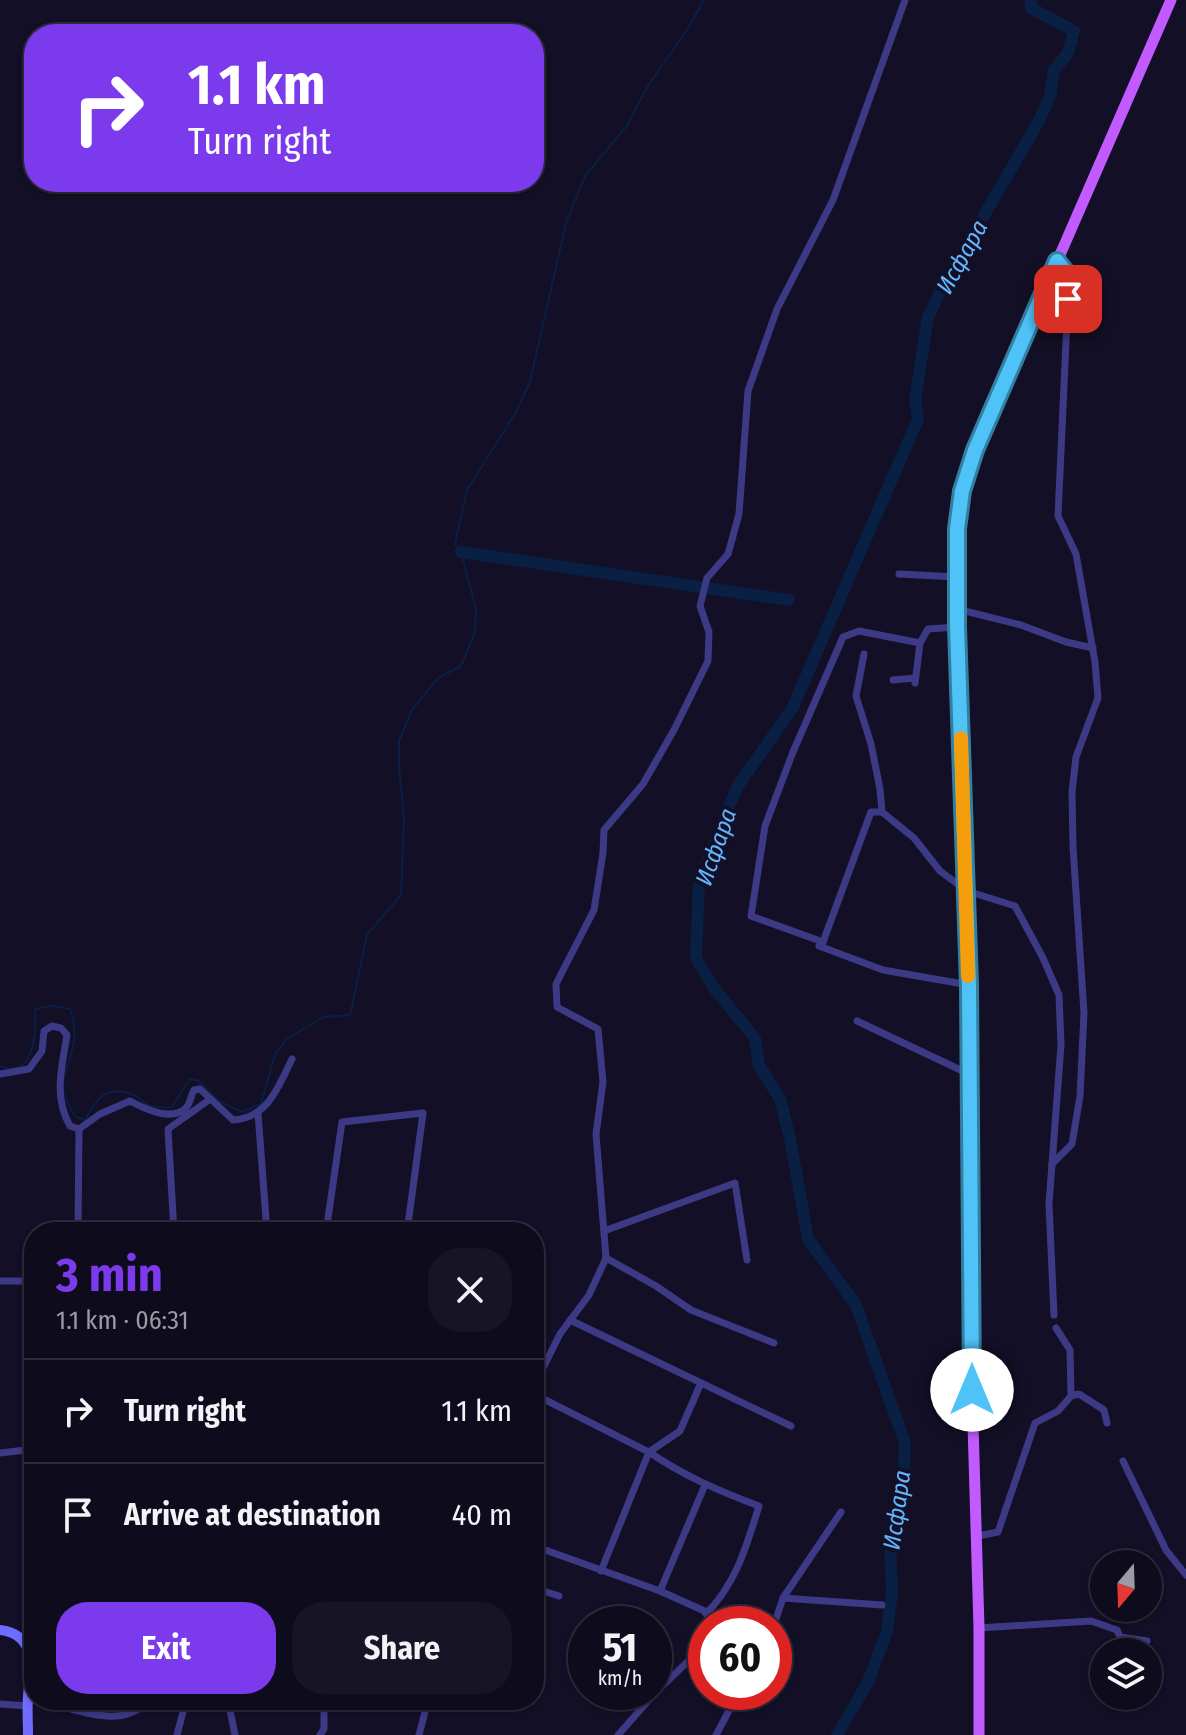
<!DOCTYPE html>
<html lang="en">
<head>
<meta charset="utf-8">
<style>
  body { margin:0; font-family:"Fira Sans Condensed",sans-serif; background:#171425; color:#f1f3f6; height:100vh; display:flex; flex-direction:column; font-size:30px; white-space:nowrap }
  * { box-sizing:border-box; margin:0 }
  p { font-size:26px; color:#9b9ba3 }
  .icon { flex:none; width:44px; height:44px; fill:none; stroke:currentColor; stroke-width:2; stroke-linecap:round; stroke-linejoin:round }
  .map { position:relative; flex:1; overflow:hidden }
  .details { position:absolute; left:24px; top:1222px; width:520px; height:488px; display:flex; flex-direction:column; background:#0e0b1c; border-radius:32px; box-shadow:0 2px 6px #0004,0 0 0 2px #2e2b3b }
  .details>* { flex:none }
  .banner { position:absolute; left:24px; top:24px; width:520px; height:168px; border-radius:32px; box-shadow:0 2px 6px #0004,0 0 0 2px #2e2b3b; background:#7c3aed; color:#fff; overflow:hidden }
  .needle { width:52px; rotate:199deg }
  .controls { position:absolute; left:1090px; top:1550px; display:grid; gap:16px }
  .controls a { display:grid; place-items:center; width:72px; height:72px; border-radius:50%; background:#0e0b1c; box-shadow:0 2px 6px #0004,0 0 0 2px #2e2b3b; font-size:40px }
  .speed { position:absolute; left:568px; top:1606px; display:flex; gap:16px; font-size:40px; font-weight:700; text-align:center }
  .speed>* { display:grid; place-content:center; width:104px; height:104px; border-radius:50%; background:#0e0b1c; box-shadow:0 2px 6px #0004,0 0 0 2px #2e2b3b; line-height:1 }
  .speed small { font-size:20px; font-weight:400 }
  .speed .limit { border:12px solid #d22; background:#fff; color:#111 }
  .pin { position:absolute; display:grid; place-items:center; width:68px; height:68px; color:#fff; margin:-34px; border-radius:16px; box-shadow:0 4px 12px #0006 }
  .me { position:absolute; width:88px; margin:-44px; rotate:0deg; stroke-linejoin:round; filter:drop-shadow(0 0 6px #0008) }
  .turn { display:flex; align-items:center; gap:28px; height:168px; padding:0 32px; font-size:36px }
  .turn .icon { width:104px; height:104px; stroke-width:2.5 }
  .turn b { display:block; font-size:56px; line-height:68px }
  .round { display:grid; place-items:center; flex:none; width:84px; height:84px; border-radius:32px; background:#171425 }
  .overview { display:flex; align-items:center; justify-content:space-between; height:136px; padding:0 32px }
  h1 { font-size:48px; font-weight:700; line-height:60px; color:#7c3aed }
  .button { display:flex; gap:16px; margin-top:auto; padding:16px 32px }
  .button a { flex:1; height:92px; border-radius:32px; background:#7c3aed; color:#fff; font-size:32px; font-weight:700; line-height:92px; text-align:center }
  .button a+a { background:#171425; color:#f1f3f6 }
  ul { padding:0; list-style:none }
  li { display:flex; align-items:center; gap:24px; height:104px; padding:0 32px; border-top:2px solid #2e2b3b }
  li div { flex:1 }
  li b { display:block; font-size:30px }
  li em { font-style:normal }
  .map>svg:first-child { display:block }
</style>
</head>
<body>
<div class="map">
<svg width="1186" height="1735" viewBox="0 0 1186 1735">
  <rect width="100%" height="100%" fill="#130f26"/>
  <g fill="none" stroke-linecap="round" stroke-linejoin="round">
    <path stroke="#0a1f44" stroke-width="2" d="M0 1066C34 1082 37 1029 35 1009L51 1006 70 1009C85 1047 58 1070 64 1095 66 1102 72 1111 76 1117L85 1120C97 1098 107 1083 136 1096 139 1097 144 1103 146 1104 153 1108 164 1108 172 1107L190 1079 199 1081 219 1101 242 1112 261 1104 275 1054 287 1039 323 1017 350 1015 367 935 401 895 404 818 399 767V741L412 710 438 678 461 666 475 632 476 609 461 552 455 544 467 490 516 412 530 382 566 223 585 176 626 127 648 86 688 28 704 0"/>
    <g stroke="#0a1f44" stroke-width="12">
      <path d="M461 552 789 600"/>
      <path d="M837 1735 868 1682 887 1631 892 1592 890 1544 903 1503 905 1443 856 1305 808 1239 790 1138 780 1099 759 1065 755 1038 713 987 696 958 699 881 737 787 792 709 918 419 915 400 928 317 944 284 1039 121 1050 96 1054 70 1068 53 1074 31 1031 8V0"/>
    </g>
    <g stroke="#3d3a85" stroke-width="7">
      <path d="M899 574 957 577"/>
      <path d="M957 609 1021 625 1066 642 1093 648"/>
      <path d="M864 654 856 696 871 744 880 789 882 812 914 838 940 871 967 891 1015 906 1043 958 1059 995 1061 1045 1049 1204 1054 1315"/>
      <path d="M893 680 915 678"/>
      <path d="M915 683 920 643"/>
      <path d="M882 812H871L823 942 819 946 883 970 969 985"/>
      <path d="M823 942 751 916 765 826 793 752 843 637 859 631 920 643 928 629 957 627"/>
      <path d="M857 1021 969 1074"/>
      <path d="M0 1074 29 1069 42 1051 44 1031 52 1026 61 1028 67 1035C62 1067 53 1096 70 1126L79 1129 100 1114 130 1101C145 1109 172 1122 186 1108 190 1104 191 1095 194 1090L200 1089 233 1120C268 1118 278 1087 292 1059"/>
      <path d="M258 1113 267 1232"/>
      <path d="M1052 1164 1072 1144 1080 1096 1084 1013 1073 847 1072 792 1076 757 1098 698 1095 662 1076 554 1058 516 1069 276 1057 261"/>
      <path d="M604 1231 735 1183 747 1260"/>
      <path d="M46 1232 48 1225"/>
      <path d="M78 1232 79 1129"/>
      <path d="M174 1232 168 1129 209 1100"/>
      <path d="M326 1232 342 1122 423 1113 407 1232"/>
      <path d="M606 1258 656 1286 691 1310 774 1343"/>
      <path d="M0 1281H34"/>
      <path d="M570 1320 791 1426"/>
      <path d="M534 1386 560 1334 589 1295 606 1258 596 1134 603 1082 598 1029 557 1007 556 984 594 910 603 853 604 830 643 784 674 730 708 661 709 632 700 606 707 578 728 554 739 514 748 391 777 309 833 200 905 0"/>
      <path d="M534 1394 649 1452 680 1431 701 1383"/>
      <path d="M1071 1396 1079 1394 1104 1410 1107 1423"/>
      <path d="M0 1453 34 1449"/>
      <path d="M1123 1461 1166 1550 1186 1575"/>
      <path d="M978 1536 998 1532 1035 1423 1058 1411 1071 1396 1070 1350 1056 1328"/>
      <path d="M534 1546 660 1591 729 1622 727 1624"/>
      <path d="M601 1571 649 1452C684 1476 719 1491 759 1506 746 1547 737 1582 706 1614"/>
      <path d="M534 1588 559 1596"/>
      <path d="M660 1591 705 1485"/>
      <path d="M783 1598 882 1605"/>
      <path d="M774 1625 783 1598 841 1512"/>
      <path d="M979 1628 1091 1621 1117 1630 1120 1637 1147 1641"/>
      <path d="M581 1642 586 1644"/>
      <path d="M654 1674 667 1681"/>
      <path d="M34 1700C71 1705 119 1734 149 1700"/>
      <path d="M228 1700 235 1735"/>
      <path d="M0 1704 28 1706"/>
      <path d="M177 1735 186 1700"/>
      <path d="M320 1735 324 1729V1700"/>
      <path d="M419 1735 428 1700"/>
      <path d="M618 1735 656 1692 706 1644"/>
      <path d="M716 1735 739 1692"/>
    </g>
    <path stroke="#6f6bff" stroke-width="10" d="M0 1630C38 1635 30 1668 28 1696 27 1709 28 1722 28 1735"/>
    <path stroke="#c25bff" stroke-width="11" d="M979 1735V1628L972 1390 969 985 957 609V529L962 491 975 450 1171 0"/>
  </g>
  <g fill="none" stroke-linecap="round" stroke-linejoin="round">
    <g stroke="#337fa1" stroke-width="20">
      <path id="route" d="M972 1390 969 985 957 627V529L962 491 975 450 1057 261 1069 276 1068 299"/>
    </g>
    <use href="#route" stroke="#4fc3f7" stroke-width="14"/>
    <path stroke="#f59e0b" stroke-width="14" d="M961 738 968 976"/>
  </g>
  <g text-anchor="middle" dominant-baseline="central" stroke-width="8" stroke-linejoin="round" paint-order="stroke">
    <g font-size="24" font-style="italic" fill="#62b6ff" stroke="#130f26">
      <text transform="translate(962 257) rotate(-61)">Исфара</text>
      <text transform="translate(716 847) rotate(-71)">Исфара</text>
      <text transform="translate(897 1510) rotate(-82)">Исфара</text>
    </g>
  </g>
</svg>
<div class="controls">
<a><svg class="needle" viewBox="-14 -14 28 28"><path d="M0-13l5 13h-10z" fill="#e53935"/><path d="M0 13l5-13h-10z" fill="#9b9ba3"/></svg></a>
<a><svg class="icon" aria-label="layers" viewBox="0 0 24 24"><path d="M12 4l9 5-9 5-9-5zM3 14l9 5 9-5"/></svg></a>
</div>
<div class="speed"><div>51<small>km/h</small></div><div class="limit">60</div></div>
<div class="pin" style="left:1068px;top:299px;background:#d93025"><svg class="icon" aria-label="arrive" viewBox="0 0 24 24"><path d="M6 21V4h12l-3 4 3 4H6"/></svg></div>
<svg class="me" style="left:972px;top:1390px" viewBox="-20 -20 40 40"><circle r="19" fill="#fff"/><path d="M0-13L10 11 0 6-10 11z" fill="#4fc3f7"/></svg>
<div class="banner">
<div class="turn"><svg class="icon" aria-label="right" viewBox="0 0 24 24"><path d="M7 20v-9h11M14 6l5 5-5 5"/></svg><div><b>1.1 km</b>Turn right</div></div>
</div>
<section class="details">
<div class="overview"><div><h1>3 min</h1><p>1.1 km · 06:31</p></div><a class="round"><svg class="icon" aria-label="close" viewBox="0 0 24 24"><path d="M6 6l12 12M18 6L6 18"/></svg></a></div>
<ul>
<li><svg class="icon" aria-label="right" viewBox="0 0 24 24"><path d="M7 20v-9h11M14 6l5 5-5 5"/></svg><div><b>Turn right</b></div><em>1.1 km</em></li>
<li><svg class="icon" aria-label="arrive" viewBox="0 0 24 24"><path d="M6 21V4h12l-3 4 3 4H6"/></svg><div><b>Arrive at destination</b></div><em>40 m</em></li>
</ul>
<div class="button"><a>Exit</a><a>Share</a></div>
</section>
</div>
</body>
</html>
